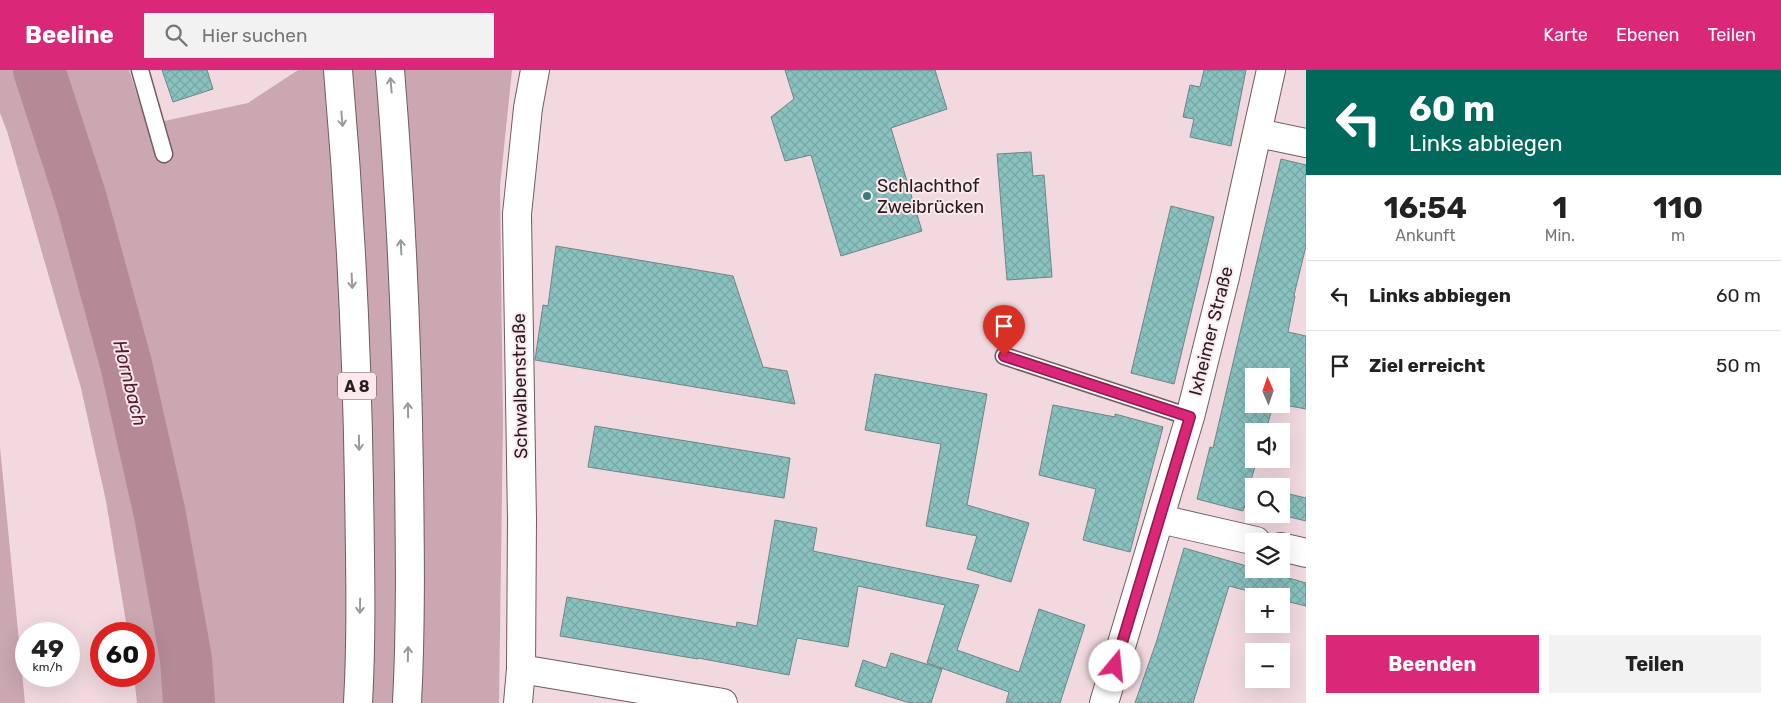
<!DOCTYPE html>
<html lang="de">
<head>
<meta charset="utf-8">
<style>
  body { margin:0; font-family:Rubik,sans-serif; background:#f2f2f2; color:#222; height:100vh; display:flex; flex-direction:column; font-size:19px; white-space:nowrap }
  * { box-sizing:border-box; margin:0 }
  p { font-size:16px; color:#767676 }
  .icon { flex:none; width:28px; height:28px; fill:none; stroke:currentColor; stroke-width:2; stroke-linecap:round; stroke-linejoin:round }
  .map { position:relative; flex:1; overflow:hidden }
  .side { display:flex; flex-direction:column; background:#fff; width:475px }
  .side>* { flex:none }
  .top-card { background:#00695c; color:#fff; overflow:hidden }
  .needle { width:32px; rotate:358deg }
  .tools { position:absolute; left:1245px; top:298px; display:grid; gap:10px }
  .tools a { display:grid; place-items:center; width:45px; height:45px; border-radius:0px; background:#fff; box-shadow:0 5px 20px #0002; font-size:25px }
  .speed { position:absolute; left:15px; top:552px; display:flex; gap:10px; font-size:25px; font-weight:700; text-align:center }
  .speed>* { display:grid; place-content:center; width:65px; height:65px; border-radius:50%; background:#fff; box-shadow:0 5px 20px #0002; line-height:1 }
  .speed small { font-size:12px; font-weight:400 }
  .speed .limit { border:8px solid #d22; background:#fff; color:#111 }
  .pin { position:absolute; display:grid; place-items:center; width:42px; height:42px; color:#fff; margin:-51px -21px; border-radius:50% 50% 50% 0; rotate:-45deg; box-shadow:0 0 5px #0007 }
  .pin .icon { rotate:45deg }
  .me { position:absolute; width:55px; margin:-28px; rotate:17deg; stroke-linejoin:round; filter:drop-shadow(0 0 4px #0008) }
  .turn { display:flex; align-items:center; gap:18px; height:105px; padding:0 20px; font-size:22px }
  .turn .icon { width:65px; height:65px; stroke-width:2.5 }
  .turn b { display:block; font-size:35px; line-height:42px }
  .eta { display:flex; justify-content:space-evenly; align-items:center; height:85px; text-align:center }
  .eta b { font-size:30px; font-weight:700; line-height:35px }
  .primary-button { display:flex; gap:10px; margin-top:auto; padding:10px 20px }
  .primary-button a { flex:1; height:58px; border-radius:0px; background:#db2777; color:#fff; font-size:20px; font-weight:700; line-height:58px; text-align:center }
  .primary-button a+a { background:#f2f2f2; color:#222 }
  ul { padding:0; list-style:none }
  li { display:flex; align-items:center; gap:15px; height:70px; padding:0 20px; border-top:1px solid #e0e0e0 }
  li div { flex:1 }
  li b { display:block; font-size:19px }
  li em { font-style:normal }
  header { display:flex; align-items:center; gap:30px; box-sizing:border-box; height:70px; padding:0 25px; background:#db2777; color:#fff }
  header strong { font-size:24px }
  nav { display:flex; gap:28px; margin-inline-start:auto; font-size:18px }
  .search { width:350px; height:45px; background:#f2f2f2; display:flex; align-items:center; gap:12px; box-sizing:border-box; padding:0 18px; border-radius:0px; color:#767676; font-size:19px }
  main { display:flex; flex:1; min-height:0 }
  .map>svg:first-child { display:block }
</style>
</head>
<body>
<header>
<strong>Beeline</strong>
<div class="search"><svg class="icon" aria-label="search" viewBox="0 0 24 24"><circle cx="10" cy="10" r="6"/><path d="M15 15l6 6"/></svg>Hier suchen</div>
<nav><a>Karte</a><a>Ebenen</a><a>Teilen</a></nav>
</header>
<main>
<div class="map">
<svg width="1306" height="633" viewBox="0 0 1306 633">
  <defs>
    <pattern id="building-cross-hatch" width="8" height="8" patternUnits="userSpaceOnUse" patternTransform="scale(1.25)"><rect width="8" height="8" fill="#8ac2bf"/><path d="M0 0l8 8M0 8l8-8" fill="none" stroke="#77a6a4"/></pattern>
  </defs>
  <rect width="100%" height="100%" fill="#f2d9e0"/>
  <g fill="#caa7b1">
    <path d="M0 0H129L144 46 150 54 248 33 298 0H512L500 117 503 352 499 633H137L134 606H144V564H128L106 431 81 318 7 61 0 43Z"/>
    <path d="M0 377 25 633H0Z"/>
  </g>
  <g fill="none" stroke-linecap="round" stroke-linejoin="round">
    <path stroke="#b68996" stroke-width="52" d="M39 0 81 129 126 294 160 445 186 589 189 633"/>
  </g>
  <g fill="url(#building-cross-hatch)" stroke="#6d8684">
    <path d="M162 0H207L213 19 173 32Z"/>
    <path d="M785 0H935L947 39 891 58 922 161 841 186 811 85 785 91 771 47 794 29Z"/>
    <path d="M1204 0H1246L1231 76 1190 67 1194 49 1183 47 1190 15 1200 17Z"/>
    <path d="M1031 82 1033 106 1044 105 1052 207 1007 210 997 84Z"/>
    <path d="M1281 89 1306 95V176L1294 225 1295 226 1288 262 1306 266V339L1279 334H1281V306H1254V334H1273L1266 361H1254V389H1257L1250 414 1260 416H1254V438L1245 435 1243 441 1197 429 1210 377 1213 378Z"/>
    <path d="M1171 136 1214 147 1174 314 1131 303Z"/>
    <path d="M556 176 733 206 763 297 787 301 795 334 535 290 543 235 548 236Z"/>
    <path d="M875 304 987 324 967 435 1029 453 1011 512 967 499 977 466 926 456 941 374 865 360Z"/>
    <path d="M1053 335 1115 347V344L1163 357 1130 482 1083 470 1096 419 1039 405Z"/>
    <path d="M595 356 790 388 784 428 588 397Z"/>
    <path d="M1281 422 1306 428V451L1278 444H1281Z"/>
    <path d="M775 450 817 458 813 481 979 515 957 580 1019 602 1039 539 1085 555 1060 633H1006L1009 622 927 593 945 535 858 516 848 577 797 568 789 605 698 588V589L560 566 567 527 736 557 737 552 757 556Z"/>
    <path d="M1184 478 1306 513V536L1281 530V526H1267L1229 516 1193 633H1135L1157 570Z"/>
    <path d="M891 583 942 599 931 633H910L855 616 863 590 886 598Z"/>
  </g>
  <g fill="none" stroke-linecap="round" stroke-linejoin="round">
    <g stroke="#705b61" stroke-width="19">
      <g id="lane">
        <path d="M140 0 164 84"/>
        <path d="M1004 286 1190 347"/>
      </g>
    </g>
    <g stroke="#705b61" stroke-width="30">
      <g id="street">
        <path d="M1258 63 1306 73"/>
        <path d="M1160 449 1256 471"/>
        <path d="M1281 477 1306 483"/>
        <path d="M521 599 723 633"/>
        <path d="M518 633 521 599 522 450 517 144 528 38 535 0"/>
      </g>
    </g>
    <g stroke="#705b61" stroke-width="30">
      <path id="primary" d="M1104 633 1190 347 1225 207 1271 0"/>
    </g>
    <g stroke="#705b61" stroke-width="30">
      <g id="highway">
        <path d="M338 0C350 138 357 278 359 417 360 489 362 561 358 633"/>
        <path d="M390 0C401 135 407 270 409 405 410 481 411 557 407 633"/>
      </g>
    </g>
    <use href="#lane" stroke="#fff" stroke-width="16"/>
    <use href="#street" stroke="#fff" stroke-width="28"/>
    <use href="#primary" stroke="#fff" stroke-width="28"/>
    <use href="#highway" stroke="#fff" stroke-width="28"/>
  </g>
  <defs><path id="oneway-shaft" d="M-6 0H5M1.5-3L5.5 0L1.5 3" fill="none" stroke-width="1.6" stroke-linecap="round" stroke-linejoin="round" transform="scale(1.25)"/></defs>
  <g stroke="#9d999b">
    <use href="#oneway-shaft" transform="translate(391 15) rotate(-95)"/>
    <use href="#oneway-shaft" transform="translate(342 49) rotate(85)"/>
    <use href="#oneway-shaft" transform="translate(401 177) rotate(-93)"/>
    <use href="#oneway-shaft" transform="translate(352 211) rotate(87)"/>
    <use href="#oneway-shaft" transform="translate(408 340) rotate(-91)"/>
    <use href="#oneway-shaft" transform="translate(359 373) rotate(89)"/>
    <use href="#oneway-shaft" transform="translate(360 536) rotate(91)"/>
    <use href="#oneway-shaft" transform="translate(408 584) rotate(-89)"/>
  </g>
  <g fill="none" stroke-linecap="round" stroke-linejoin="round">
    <g stroke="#8e194d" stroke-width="12">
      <path id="route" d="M1004 286 1190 347 1115 596"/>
    </g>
    <use href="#route" stroke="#db2777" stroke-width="9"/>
  </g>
  <circle fill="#357e7b" stroke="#fce8ed" stroke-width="2" cx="867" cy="126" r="5"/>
  <g text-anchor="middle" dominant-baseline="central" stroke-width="4" stroke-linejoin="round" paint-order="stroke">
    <rect fill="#fce8ed" stroke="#665a5e" stroke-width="1" x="338" y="302.5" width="38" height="27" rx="4"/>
    <g font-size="16" font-weight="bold" fill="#261d20">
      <text x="357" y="316">A 8</text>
    </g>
    <g font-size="18" fill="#261d20" stroke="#fce8ed" text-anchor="start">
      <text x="877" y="116">Schlachthof<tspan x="877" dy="21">Zweibrücken</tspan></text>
    </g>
    <g font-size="18" fill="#261d20" stroke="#fce8ed">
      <text transform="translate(1211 261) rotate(-76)">Ixheimer Straße</text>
      <text transform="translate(520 316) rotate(-91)">Schwalbenstraße</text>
    </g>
    <g font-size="19" font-style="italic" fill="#551c32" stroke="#fce8ed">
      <text transform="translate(130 313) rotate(76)">Hornbach</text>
    </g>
  </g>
</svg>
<div class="tools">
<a><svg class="needle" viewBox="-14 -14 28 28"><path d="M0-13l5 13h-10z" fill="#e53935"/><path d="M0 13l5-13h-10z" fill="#767676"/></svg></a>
<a><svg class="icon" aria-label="sound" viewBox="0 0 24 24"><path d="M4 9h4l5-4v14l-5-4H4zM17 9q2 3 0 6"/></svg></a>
<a><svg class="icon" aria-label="search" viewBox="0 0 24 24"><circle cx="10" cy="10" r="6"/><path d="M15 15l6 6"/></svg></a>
<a><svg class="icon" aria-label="layers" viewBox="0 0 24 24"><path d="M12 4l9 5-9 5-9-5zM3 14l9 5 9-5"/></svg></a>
<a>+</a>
<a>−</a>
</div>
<div class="speed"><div>49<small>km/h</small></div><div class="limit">60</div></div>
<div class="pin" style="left:1004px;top:286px;background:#d93025"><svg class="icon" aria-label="arrive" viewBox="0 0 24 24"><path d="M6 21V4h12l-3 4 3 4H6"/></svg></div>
<svg class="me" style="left:1115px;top:596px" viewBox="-20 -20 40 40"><circle r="19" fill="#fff"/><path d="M0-13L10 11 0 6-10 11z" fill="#db2777"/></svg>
</div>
<section class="side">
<div class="top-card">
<div class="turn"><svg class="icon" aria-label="left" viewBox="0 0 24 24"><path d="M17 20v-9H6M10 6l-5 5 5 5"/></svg><div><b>60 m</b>Links abbiegen</div></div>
</div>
<div class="eta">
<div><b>16:54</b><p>Ankunft</p></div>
<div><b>1</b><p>Min.</p></div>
<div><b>110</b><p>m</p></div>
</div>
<ul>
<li><svg class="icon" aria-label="left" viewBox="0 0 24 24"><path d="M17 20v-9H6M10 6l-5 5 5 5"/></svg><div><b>Links abbiegen</b></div><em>60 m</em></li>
<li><svg class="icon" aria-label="arrive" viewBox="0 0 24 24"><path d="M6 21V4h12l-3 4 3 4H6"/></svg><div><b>Ziel erreicht</b></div><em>50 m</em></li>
</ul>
<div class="primary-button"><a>Beenden</a><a>Teilen</a></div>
</section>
</main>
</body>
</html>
